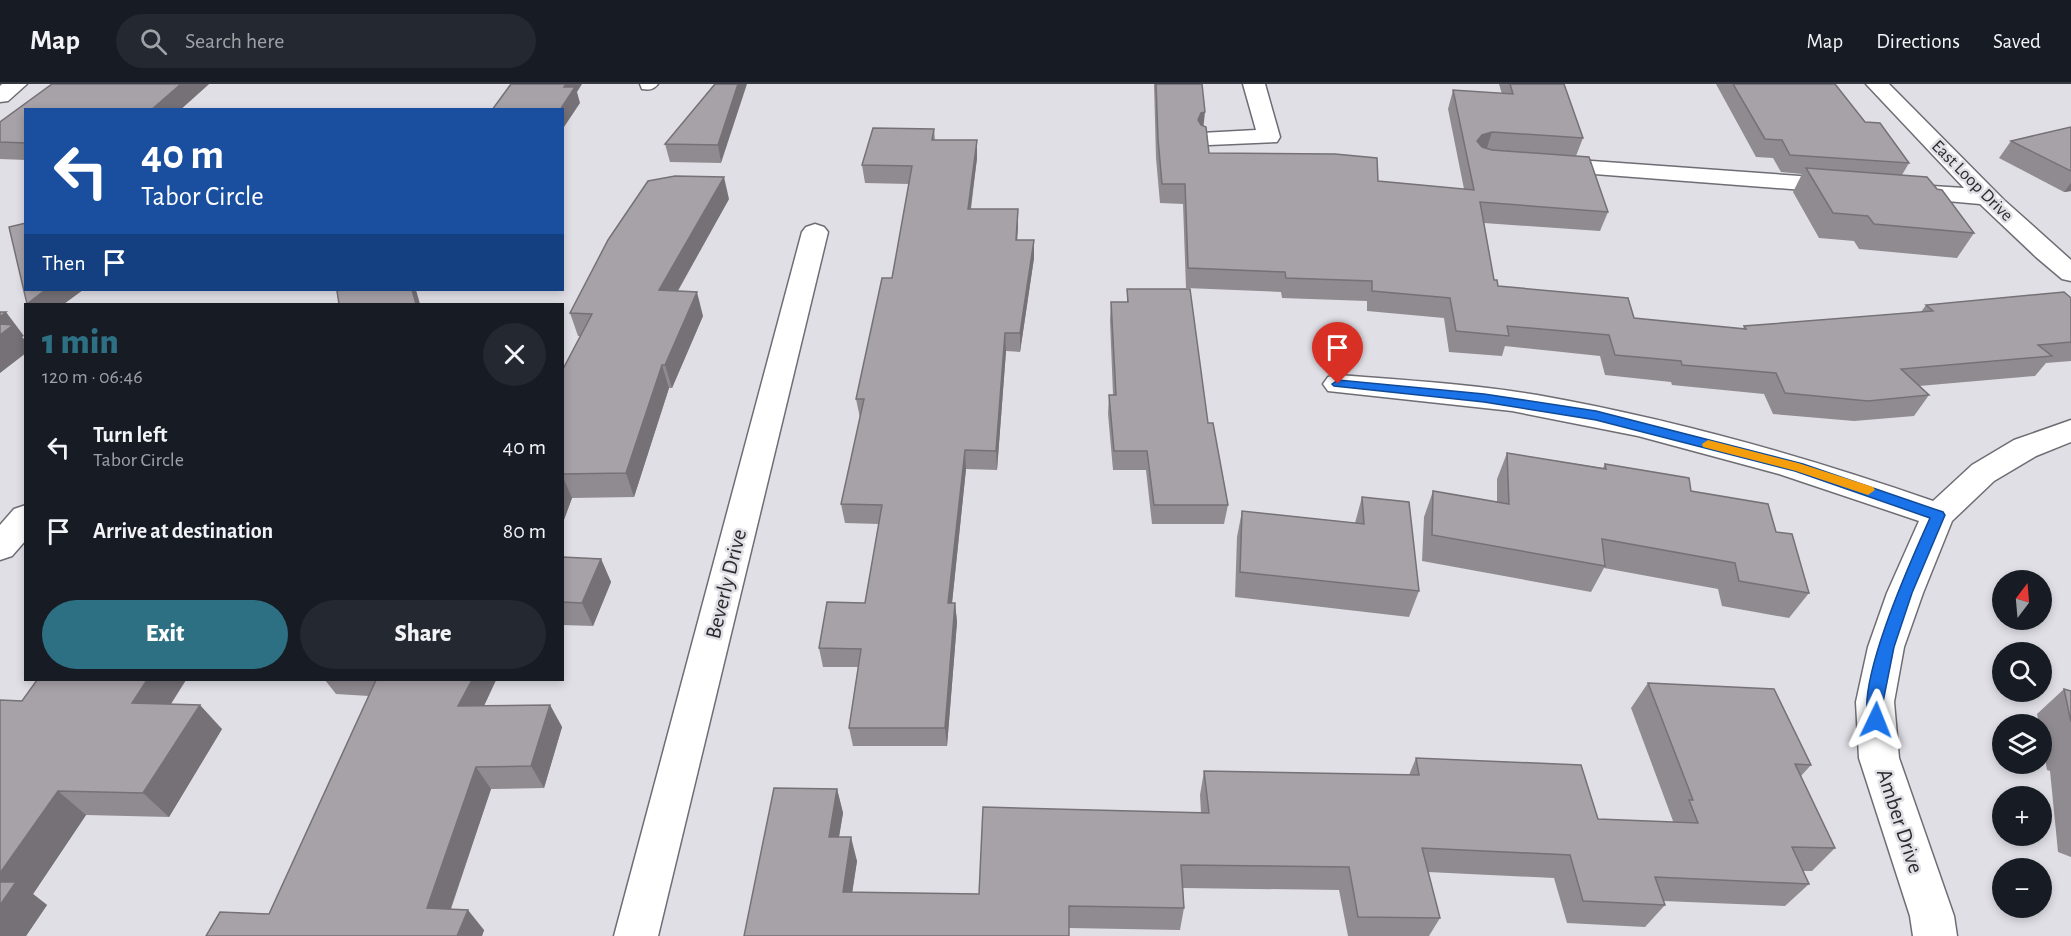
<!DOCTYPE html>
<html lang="en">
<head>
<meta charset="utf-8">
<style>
  body { margin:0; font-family:"Alegreya Sans",sans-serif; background:#242831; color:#f1f3f6; height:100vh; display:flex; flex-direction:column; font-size:22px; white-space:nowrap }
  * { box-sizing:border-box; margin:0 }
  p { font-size:20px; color:#9ea1a6 }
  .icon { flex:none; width:33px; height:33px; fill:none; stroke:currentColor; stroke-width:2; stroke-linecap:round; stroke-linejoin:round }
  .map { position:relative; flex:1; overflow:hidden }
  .panel { position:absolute; left:24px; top:219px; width:540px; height:378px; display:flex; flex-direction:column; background:#171b24; border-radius:0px; box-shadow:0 3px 9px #0003 }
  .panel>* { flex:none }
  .top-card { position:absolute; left:24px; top:24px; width:540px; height:183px; border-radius:0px; box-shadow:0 3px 9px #0003; background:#1a4fa0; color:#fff; overflow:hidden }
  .needle { width:39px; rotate:16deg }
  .buttons { position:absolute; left:1992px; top:486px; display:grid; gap:12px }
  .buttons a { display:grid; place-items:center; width:60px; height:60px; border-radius:50%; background:#171b24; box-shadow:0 3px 9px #0003; font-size:30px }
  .pin { position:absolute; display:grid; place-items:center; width:51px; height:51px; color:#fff; margin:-62px -26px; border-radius:50% 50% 50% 0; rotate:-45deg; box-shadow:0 0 6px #0007 }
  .pin .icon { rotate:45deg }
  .me { position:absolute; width:66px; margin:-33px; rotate:2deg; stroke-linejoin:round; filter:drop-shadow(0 0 4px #0008) }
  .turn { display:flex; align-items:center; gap:21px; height:126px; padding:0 18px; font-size:27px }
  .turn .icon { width:78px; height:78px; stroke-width:2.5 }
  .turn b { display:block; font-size:42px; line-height:51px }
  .then { display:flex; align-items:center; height:57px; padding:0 18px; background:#0003; gap:12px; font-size:22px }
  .round { display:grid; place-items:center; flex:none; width:63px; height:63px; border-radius:32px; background:#242831 }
  .summary { display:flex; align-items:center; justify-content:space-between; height:102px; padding:0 18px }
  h1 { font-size:36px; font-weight:800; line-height:45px; color:#2e7083 }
  .action { display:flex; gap:12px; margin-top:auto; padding:12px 18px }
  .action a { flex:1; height:69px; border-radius:36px; background:#2e7083; color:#fff; font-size:24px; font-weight:800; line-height:69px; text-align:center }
  .action a+a { background:#242831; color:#f1f3f6 }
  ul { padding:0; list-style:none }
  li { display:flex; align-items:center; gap:18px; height:84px; padding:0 18px }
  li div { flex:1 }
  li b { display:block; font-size:22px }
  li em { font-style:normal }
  header { display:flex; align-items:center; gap:36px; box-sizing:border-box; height:84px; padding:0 30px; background:#171b24; border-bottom:2px solid #363941 }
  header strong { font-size:28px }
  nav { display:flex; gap:33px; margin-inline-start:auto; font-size:21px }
  .search { width:420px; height:54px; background:#242831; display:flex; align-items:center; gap:15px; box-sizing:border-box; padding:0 21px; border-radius:33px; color:#9ea1a6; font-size:22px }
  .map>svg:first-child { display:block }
</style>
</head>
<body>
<header>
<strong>Map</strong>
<div class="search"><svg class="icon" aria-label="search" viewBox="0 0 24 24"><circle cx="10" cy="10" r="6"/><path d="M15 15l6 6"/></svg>Search here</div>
<nav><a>Map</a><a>Directions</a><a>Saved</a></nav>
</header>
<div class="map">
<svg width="2071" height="852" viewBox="0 0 2071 852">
  <rect width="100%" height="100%" fill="#e0dfe6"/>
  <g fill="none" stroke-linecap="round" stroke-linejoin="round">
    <g stroke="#6e6d74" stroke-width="3">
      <path id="service" d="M640 0H658C653 6 649 6 642 5Z"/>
    </g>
    <g stroke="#6e6d74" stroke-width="3">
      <g id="minor">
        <path d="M2 0H27L8 17 0 18V2Z"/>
        <path d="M1243 0H1265L1280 53 1277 58 1209 61 1201 59 1198 54 1201 49 1256 46Z"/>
        <path d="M1866 0H1889L2004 116 2071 176V197L2062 195 2036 173 1980 120 1891 112 1888 107 1891 102 1900 100 1964 104Z"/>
        <path d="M1550 74 1842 95 1850 97 1854 102 1850 107 1842 109 1542 86 1538 81 1542 76Z"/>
        <path d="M815 140 824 143 828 148 658 852H614L802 148 806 143Z"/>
        <path d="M1338 291C1404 296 1471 300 1537 311 1672 335 1804 372 1933 417L1972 381 2014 356 2071 336V358L2036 372 1994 397 1952 437 1923 509 1904 563 1894 618 1899 674 1954 832 1957 852H1913L1910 832 1859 674 1856 618 1868 563 1887 509 1919 437 1779 390 1638 352 1512 327 1328 307 1323 300 1328 293Z"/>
        <path d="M26 421V456L12 472 0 476V441L14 425Z"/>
      </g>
    </g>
    <use href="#service" fill="#fff" fill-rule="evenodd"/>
    <use href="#minor" fill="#fff" fill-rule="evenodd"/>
  </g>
  <g fill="#908b90">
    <path d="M52 0H209L180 26H26V76L0 75V38Z"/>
    <path d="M715 0 721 79 670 78 665 60Z"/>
    <path d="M1154 0H1202L1203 42 1209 69 1378 97 1464 105 1448 25 1453 6 1502 10 1499 0H1564L1583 54 1576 72 1608 128 1600 147 1484 139 1494 196 1498 202 1634 234 1743 245 1744 242 1921 228 1926 221 2071 214V277L2046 279 2035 292 1919 302 1929 311 1914 332 1854 337 1773 330 1764 310 1672 301 1671 298 1605 291 1600 272 1505 262 1502 272 1449 268 1444 234 1367 227V217L1282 214 1281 208 1186 204 1183 120 1160 119 1156 74Z"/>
    <path d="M1716 0H1835L1865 38 1909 79 1902 91 1937 105 1974 149 1957 174 1859 165 1854 157 1819 154 1793 108 1802 90 1781 88 1773 74 1756 73Z"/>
    <path d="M2071 43V107L2064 108 1999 74 2011 57Z"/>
    <path d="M934 45 935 56H977V74L971 125H1018L1017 156H1034V174L1020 268 1006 267 997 386 966 385 952 519H955L957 538 947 662H853L849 644 858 583H823L819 564 865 519 879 440 845 439 841 420 860 334 856 315 892 194 909 100 865 99 862 81Z"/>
    <path d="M729 115 678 207 703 232 672 304H669L634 413 572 414 562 441V287L580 252H578L570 229Z"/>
    <path d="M1127 205 1208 339 1228 421 1224 440H1152L1146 386H1113L1108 330 1109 311H1113L1110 236 1111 218H1127Z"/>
    <path d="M1507 369 1603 384 1605 380 1691 407 1776 448 1809 509 1789 534 1722 522 1718 505 1604 484 1591 508 1422 477 1424 433 1433 407 1497 418V395Z"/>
    <path d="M1362 413 1419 507 1409 533 1235 513 1237 453 1242 427 1355 439Z"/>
    <path d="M562 473 601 475 611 498 593 542 562 541Z"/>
    <path d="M325 596H496L484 622 550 621 562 643 544 704 491 705 451 825 484 846 482 852H206L269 830 369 612 336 610Z"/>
    <path d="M1648 599 1811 681 1801 692 1835 764 1812 787H1803L1809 800 1785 822 1663 817 1665 821 1645 843 1567 839 1554 794 1428 788 1440 834 1429 852H1348L1339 806 1183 804 1184 824 1180 846 1069 844 744 852 837 705 843 729 839 753 857 777 852 808 979 810 1201 729 1200 711 1204 687 1409 691 1416 674 1598 735 1672 738 1673 737 1631 624Z"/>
    <path d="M2064 605 2071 607V773L2058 768 2050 687 2047 686 2042 657V640H2039L2037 630Z"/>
    <path d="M0 616 171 620 222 645 169 733 86 731 33 810 47 821 26 852H0Z"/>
  </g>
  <g fill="#757176">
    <path d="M181 0H209L180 26H151Z"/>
    <path d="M566 0H582L577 8 580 19 562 46V26H560L564 3Z"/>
    <path d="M738 0H747L721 79 718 61Z"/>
    <path d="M1205 28 1203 47 1198 36 1201 29Z"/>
    <path d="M1492 48 1486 67 1476 70 1477 57 1482 51Z"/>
    <path d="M977 56V74L968 143V125Z"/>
    <path d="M724 93 729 115 665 229 659 206Z"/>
    <path d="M2071 99V107L2064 108Z"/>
    <path d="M1018 125V143L1016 174V156Z"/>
    <path d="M1034 156V174L1020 268V249Z"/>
    <path d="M45 206H83L64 220H27Z"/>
    <path d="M412 206H416L420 220H416Z"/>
    <path d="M697 208 703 232 672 304 665 281Z"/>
    <path d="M6 228 24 252 22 253 26 257V269L0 289V233Z"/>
    <path d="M1005 249 1006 267 997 386 996 367Z"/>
    <path d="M662 281 669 304 634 413 626 389Z"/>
    <path d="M965 366 966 385 950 538 948 519Z"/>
    <path d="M562 391 572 414 562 441Z"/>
    <path d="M601 475 611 498 593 542 582 519Z"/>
    <path d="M955 519 957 538 947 662 945 644Z"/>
    <path d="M147 596H186L156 644 132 619Z"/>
    <path d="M472 596H496L473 645 458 622Z"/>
    <path d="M200 621 222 645 169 733 143 709Z"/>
    <path d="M550 621 562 643 544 704 531 682Z"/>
    <path d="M476 683 491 705 444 844 427 824Z"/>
    <path d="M837 705 843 729 835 776 829 753Z"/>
    <path d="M58 707 86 731 33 810 47 821 26 852H0V789Z"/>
    <path d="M851 753 857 777 849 830 843 808Z"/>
    <path d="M468 826 484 846 482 852H457Z"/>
  </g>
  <g fill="#a7a2a8" stroke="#757176" stroke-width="1.5">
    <path d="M52 0H181L151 26H26V59L0 58V38Z"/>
    <path d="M511 0H566L564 3H575L560 26H492Z"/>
    <path d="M715 0H738L718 61 665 60Z"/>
    <path d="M1156 0H1202L1205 28 1201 29 1198 36 1201 41 1206 43 1209 69 1335 70 1377 74 1378 97 1474 106 1453 6 1513 10 1510 0H1564L1583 54 1492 48 1482 51 1477 57 1482 63 1492 66 1589 73 1608 128 1480 118 1494 196H1497L1498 202 1628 214 1634 234 1746 245 1744 242 1933 227 1926 221 2064 208 2071 214V258L2038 261 2052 272 1901 285 1929 311 1868 317 1785 309 1776 289 1682 281 1681 277 1615 271 1609 251 1507 242 1509 252 1456 247 1450 214 1372 207V197L1286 194 1285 188 1188 184 1185 100H1162L1158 55Z"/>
    <path d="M1733 0H1835L1865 38 1880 39 1909 79 1790 71 1782 56 1765 55Z"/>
    <path d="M2071 43V87L2011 57Z"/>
    <path d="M873 44 934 45 932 56H977L968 125H1018L1016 156H1034L1020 249H1005L996 367 965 366 948 519H955L945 644H849L861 565 819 564 827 518 865 519 882 421 841 420 864 315H856L882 194H892L912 82 862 81Z"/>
    <path d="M1806 84 1927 93 1937 105 1942 106 1974 149 1874 140 1868 132 1833 129Z"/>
    <path d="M675 92 724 93 659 206 697 208 665 281H662L626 389 562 390V287L592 230 570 229 608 156 648 97Z"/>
    <path d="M26 139V206H45L27 220 9 143Z"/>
    <path d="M1127 205H1190L1208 339H1213L1228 421H1154L1147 367H1114L1109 311H1116L1111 218H1128Z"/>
    <path d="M339 206H412L416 220H339L337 207 340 206Z"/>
    <path d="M0 228H6L0 233Z"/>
    <path d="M0 240 13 241 0 251Z"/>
    <path d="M1507 369 1606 385 1605 380 1689 394 1691 407 1768 420 1776 448 1792 450 1809 509 1739 497 1735 479 1602 455 1605 482 1432 451 1433 407 1509 420Z"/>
    <path d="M1362 413 1409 418 1419 507 1240 488 1242 427 1364 440Z"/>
    <path d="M562 473 601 475 582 519 562 518Z"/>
    <path d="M37 596H147L132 619 200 621 143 709 58 707 0 789V616L22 617Z"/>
    <path d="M376 596H472L458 622 550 621 531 682 476 683 427 824 468 826 457 852H206L220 828 269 830Z"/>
    <path d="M1648 599 1774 605 1811 681 1795 680 1835 764 1792 763 1809 800 1655 793 1665 821 1583 817 1570 771 1422 764 1440 834 1358 833 1349 783 1181 781 1184 824 1069 822V852H744L774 704 837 705 829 753H851L843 808 979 810 983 723 1209 729 1204 687 1419 691 1416 674 1581 681 1598 735 1698 739 1689 716H1693Z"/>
    <path d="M2064 605 2071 607V638Z"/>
    <path d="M0 798H16L0 821Z"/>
  </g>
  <path fill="#1a73e8" stroke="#114b97" stroke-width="1.5" d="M1338 296 1484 310 1596 327 1803 380 1943 428 1945 431 1912 509 1894 563 1883 618 1884 636 1882 641 1876 643 1870 641C1852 605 1913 472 1930 434L1795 387 1596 336 1484 318 1334 302 1332 300Z"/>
  <path fill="#f59e0b" d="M1708 356 1798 379 1873 403 1875 406 1868 411 1796 387 1703 363 1702 360Z"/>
  <g text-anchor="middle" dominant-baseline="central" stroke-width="5" stroke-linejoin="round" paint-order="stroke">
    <g font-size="18" fill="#2b2b2d" stroke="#e0dfe6">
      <text transform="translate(1972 97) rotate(45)">East Loop Drive</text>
    </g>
    <g font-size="22" fill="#2b2b2d" stroke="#e0dfe6">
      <text transform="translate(726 500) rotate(-76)">Beverly Drive</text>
      <text transform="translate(1900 737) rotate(72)">Amber Drive</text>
    </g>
  </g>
</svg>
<div class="buttons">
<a><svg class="needle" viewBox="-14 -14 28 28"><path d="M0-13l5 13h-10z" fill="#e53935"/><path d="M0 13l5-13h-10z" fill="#9ea1a6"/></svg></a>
<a><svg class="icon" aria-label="search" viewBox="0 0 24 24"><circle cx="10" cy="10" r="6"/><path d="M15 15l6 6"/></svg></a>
<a><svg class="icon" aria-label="layers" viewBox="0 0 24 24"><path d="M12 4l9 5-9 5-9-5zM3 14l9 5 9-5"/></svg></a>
<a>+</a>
<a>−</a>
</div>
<div class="pin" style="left:1338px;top:300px;background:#d93025"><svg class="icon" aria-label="arrive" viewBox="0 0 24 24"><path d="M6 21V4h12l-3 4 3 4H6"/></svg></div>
<svg class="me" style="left:1876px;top:636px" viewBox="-20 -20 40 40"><path d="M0-17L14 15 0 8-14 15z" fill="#1a73e8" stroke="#fff" stroke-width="4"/></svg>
<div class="top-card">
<div class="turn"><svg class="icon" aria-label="left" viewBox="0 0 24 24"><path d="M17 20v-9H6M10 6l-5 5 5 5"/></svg><div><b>40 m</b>Tabor Circle</div></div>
<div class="then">Then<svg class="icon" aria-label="arrive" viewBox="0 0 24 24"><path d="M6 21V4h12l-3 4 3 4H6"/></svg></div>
</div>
<section class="panel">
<div class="summary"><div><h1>1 min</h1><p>120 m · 06:46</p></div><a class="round"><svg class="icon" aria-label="close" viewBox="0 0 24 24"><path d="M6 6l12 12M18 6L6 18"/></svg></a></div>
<ul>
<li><svg class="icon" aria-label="left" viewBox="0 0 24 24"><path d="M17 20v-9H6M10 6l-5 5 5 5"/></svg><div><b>Turn left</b><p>Tabor Circle</p></div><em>40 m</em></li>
<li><svg class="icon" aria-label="arrive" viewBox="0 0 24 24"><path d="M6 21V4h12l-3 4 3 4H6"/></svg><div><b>Arrive at destination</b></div><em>80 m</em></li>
</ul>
<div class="action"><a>Exit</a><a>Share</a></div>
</section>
</div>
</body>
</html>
